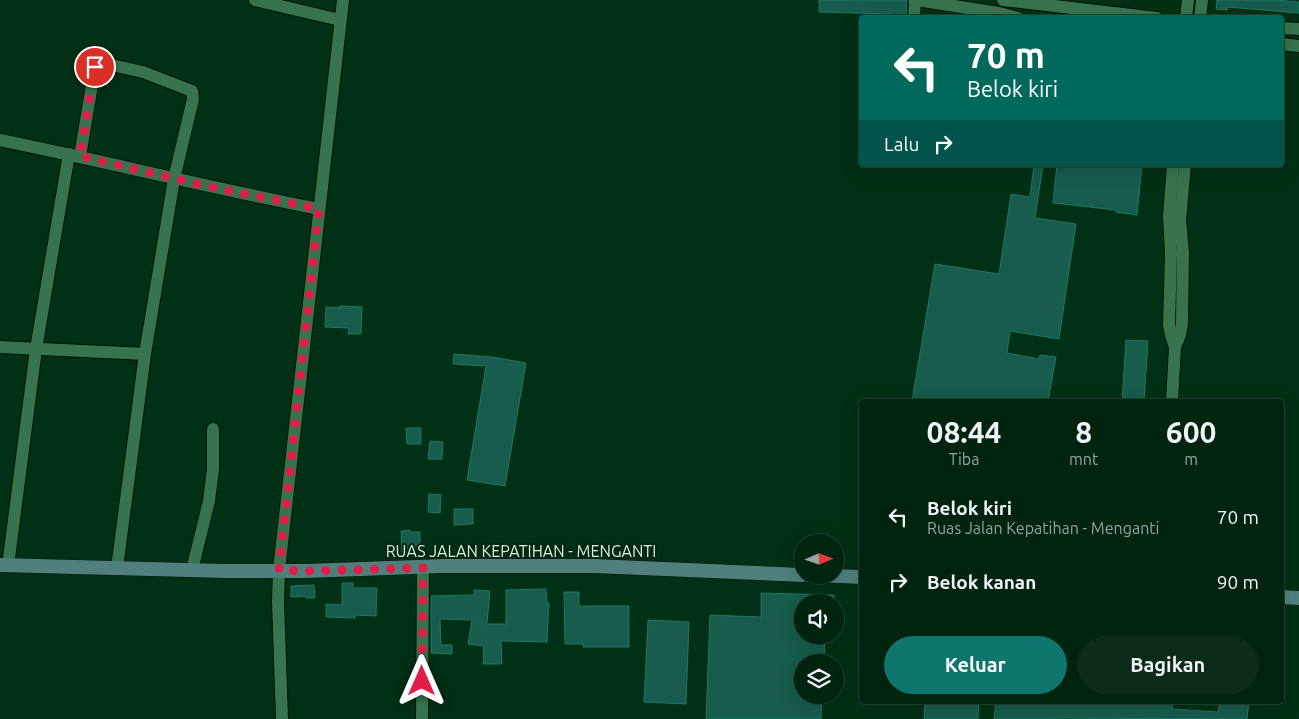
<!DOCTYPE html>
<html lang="id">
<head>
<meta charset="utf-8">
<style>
  body { margin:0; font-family:Ubuntu,sans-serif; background:#0a2c19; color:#f1f3f6; height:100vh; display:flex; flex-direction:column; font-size:19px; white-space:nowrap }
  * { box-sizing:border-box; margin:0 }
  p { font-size:16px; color:#95a49f }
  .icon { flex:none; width:28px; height:28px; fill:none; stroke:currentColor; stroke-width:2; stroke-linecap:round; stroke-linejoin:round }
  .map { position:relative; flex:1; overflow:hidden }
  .drawer { position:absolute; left:859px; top:399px; width:425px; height:305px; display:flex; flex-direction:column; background:#002410; border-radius:5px; box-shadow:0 5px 20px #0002,0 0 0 1px #224130 }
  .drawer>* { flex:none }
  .hud { position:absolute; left:859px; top:15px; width:425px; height:152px; border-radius:5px; box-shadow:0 5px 20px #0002,0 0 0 1px #224130; background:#00695c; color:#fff; overflow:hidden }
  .needle { width:32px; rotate:88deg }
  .buttons { position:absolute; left:794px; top:534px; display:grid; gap:10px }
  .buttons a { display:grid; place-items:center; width:50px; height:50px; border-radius:50%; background:#002410; box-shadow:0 5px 20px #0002,0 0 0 1px #224130; font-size:25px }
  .pin { position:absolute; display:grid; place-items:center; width:42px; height:42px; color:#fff; margin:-21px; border:2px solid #fff; border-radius:50%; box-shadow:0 1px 5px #0007 }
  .me { position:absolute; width:55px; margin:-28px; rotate:0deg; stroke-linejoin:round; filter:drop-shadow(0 0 4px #0008) }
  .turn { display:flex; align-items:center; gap:18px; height:105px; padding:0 25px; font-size:22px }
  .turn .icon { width:65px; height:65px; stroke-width:2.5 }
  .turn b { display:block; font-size:35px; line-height:42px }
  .then { display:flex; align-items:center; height:48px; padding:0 25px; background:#0003; gap:10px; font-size:19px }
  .eta { display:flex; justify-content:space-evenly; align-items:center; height:85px; text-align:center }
  .eta b { font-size:30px; font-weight:700; line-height:35px }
  .button { display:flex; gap:10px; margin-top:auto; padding:10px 25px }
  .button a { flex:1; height:58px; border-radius:30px; background:#0f766e; color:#fff; font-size:20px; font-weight:700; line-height:58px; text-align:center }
  .button a+a { background:#0a2c19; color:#f1f3f6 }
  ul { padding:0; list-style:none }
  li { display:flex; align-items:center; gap:15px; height:65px; padding:0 25px }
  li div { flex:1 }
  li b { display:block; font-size:19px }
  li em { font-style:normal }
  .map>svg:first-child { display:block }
</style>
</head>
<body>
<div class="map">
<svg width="1299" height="719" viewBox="0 0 1299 719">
  <rect width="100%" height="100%" fill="#003015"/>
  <g fill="#175c4c" stroke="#1d7863">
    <path d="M819 0H907L906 18H891V14L819 12Z"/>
    <path d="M1217 0H1276L1299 2V13L1227 7V10L1216 9Z"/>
    <path d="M1034 165H1043L1035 218 1076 224 1059 339 1010 331 1007 353 1039 359 1040 355 1056 357 1048 401H912L935 264 999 274 1011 194 1030 197Z"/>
    <path d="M1057 165H1142L1137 215 1116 212V210L1053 203Z"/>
    <path d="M340 306 362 307 361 334H348L349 328 325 327 326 307 340 308Z"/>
    <path d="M1126 340 1148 341 1144 401H1122Z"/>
    <path d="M454 354 492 357 526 363 505 486 467 480 486 366 453 364Z"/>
    <path d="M406 428H421V444H407Z"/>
    <path d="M430 441 443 442 442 459H428Z"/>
    <path d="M429 494 441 495 440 513 428 512Z"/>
    <path d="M454 509H473V524L454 525Z"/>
    <path d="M410 530V532H420V550H410V556H402L401 531Z"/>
    <path d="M342 583H353V588H377L376 616 355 615V618L326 617V604L342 605Z"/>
    <path d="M314 585 315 598H306V596L291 597V586Z"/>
    <path d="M546 589 547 603H549L547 642 501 641 502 664H483L484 646 468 644 472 620 440 619 441 645H452V654L431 653V596L474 595V590L490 591 487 624H506V590Z"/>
    <path d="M564 592H579V606H629V647H583V644H565Z"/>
    <path d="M761 593 834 595V602H802V635H825L824 662H802V695H822L821 719H706L710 615 761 617Z"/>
    <path d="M648 620 689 622 686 704 644 702Z"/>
    <path d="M925 701H979L978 719H924Z"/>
    <path d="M996 701H1173L1172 709 1218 712 1220 701H1249L1247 719 1055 718V719H994Z"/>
  </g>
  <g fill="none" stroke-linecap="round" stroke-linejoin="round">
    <g stroke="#031408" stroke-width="14">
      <g id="minor">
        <path d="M255 0 340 20"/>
        <path d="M917 0 999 13 1018 18"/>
        <path d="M1003 0 1157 18"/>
        <path d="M914 18 915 0"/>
        <path d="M1186 18 1188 0"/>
        <path d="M1200 18 1202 0"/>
        <path d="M1281 28 1299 29"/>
        <path d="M1281 44 1299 46"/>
        <path d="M0 140C107 162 212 188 319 209"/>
        <path d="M80 156 95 67 102 63 143 72 192 91 193 99 174 179 145 354 117 568"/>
        <path d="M1173 165 1169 216 1171 253 1169 325 1171 335 1175 347"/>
        <path d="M0 347 145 354"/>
        <path d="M1172 401 1175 347 1180 335 1182 324 1183 253 1180 220 1185 165"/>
        <path d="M8 566 36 349 69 154"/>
        <path d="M192 570 209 501 213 469V429"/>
        <path d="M282 719 278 601 279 570 343 0"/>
        <path d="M422 719 423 568"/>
      </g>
    </g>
    <g stroke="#031408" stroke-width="15">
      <g id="secondary">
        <path d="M0 565 226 571H306L443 566H594L802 575"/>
        <path d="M814 575 861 577"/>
        <path d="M1281 597 1299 598"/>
      </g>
    </g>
    <use href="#minor" stroke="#37744d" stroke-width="12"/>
    <use href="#secondary" stroke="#50807d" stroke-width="14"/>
  </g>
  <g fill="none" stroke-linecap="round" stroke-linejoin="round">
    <path stroke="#e11d48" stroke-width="9" stroke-dasharray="0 16.2" d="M95 67 80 156 201 185 319 209 279 570 306 571 423 568 422 681"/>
  </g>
  <g text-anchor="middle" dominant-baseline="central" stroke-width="4" stroke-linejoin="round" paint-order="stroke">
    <g font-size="16" fill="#d3f2dc" stroke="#032411">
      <text x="521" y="551">RUAS JALAN KEPATIHAN - MENGANTI</text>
    </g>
  </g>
</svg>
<div class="buttons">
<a><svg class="needle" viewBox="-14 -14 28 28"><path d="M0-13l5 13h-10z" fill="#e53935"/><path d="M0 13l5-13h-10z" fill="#95a49f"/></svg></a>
<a><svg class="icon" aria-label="sound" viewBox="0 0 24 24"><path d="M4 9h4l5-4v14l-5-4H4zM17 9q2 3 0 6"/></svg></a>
<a><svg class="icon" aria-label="layers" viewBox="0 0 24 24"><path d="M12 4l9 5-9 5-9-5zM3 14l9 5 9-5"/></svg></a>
</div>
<div class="pin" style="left:95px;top:67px;background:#d93025"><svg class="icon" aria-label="arrive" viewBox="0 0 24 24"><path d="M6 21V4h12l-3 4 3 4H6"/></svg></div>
<svg class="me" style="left:422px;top:681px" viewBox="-20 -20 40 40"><path d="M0-17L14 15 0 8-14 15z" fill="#e11d48" stroke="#fff" stroke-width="4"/></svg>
<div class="hud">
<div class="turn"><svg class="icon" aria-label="left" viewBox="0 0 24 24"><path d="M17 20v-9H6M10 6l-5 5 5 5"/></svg><div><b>70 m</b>Belok kiri</div></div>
<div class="then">Lalu<svg class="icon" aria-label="right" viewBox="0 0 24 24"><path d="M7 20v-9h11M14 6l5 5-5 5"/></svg></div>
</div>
<section class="drawer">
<div class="eta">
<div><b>08:44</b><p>Tiba</p></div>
<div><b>8</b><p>mnt</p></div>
<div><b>600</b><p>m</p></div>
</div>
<ul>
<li><svg class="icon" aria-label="left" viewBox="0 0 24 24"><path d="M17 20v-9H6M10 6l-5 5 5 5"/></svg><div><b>Belok kiri</b><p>Ruas Jalan Kepatihan - Menganti</p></div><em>70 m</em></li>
<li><svg class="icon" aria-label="right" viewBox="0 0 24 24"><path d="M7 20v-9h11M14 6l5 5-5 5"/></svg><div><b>Belok kanan</b></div><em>90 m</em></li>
</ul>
<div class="button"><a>Keluar</a><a>Bagikan</a></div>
</section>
</div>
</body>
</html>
